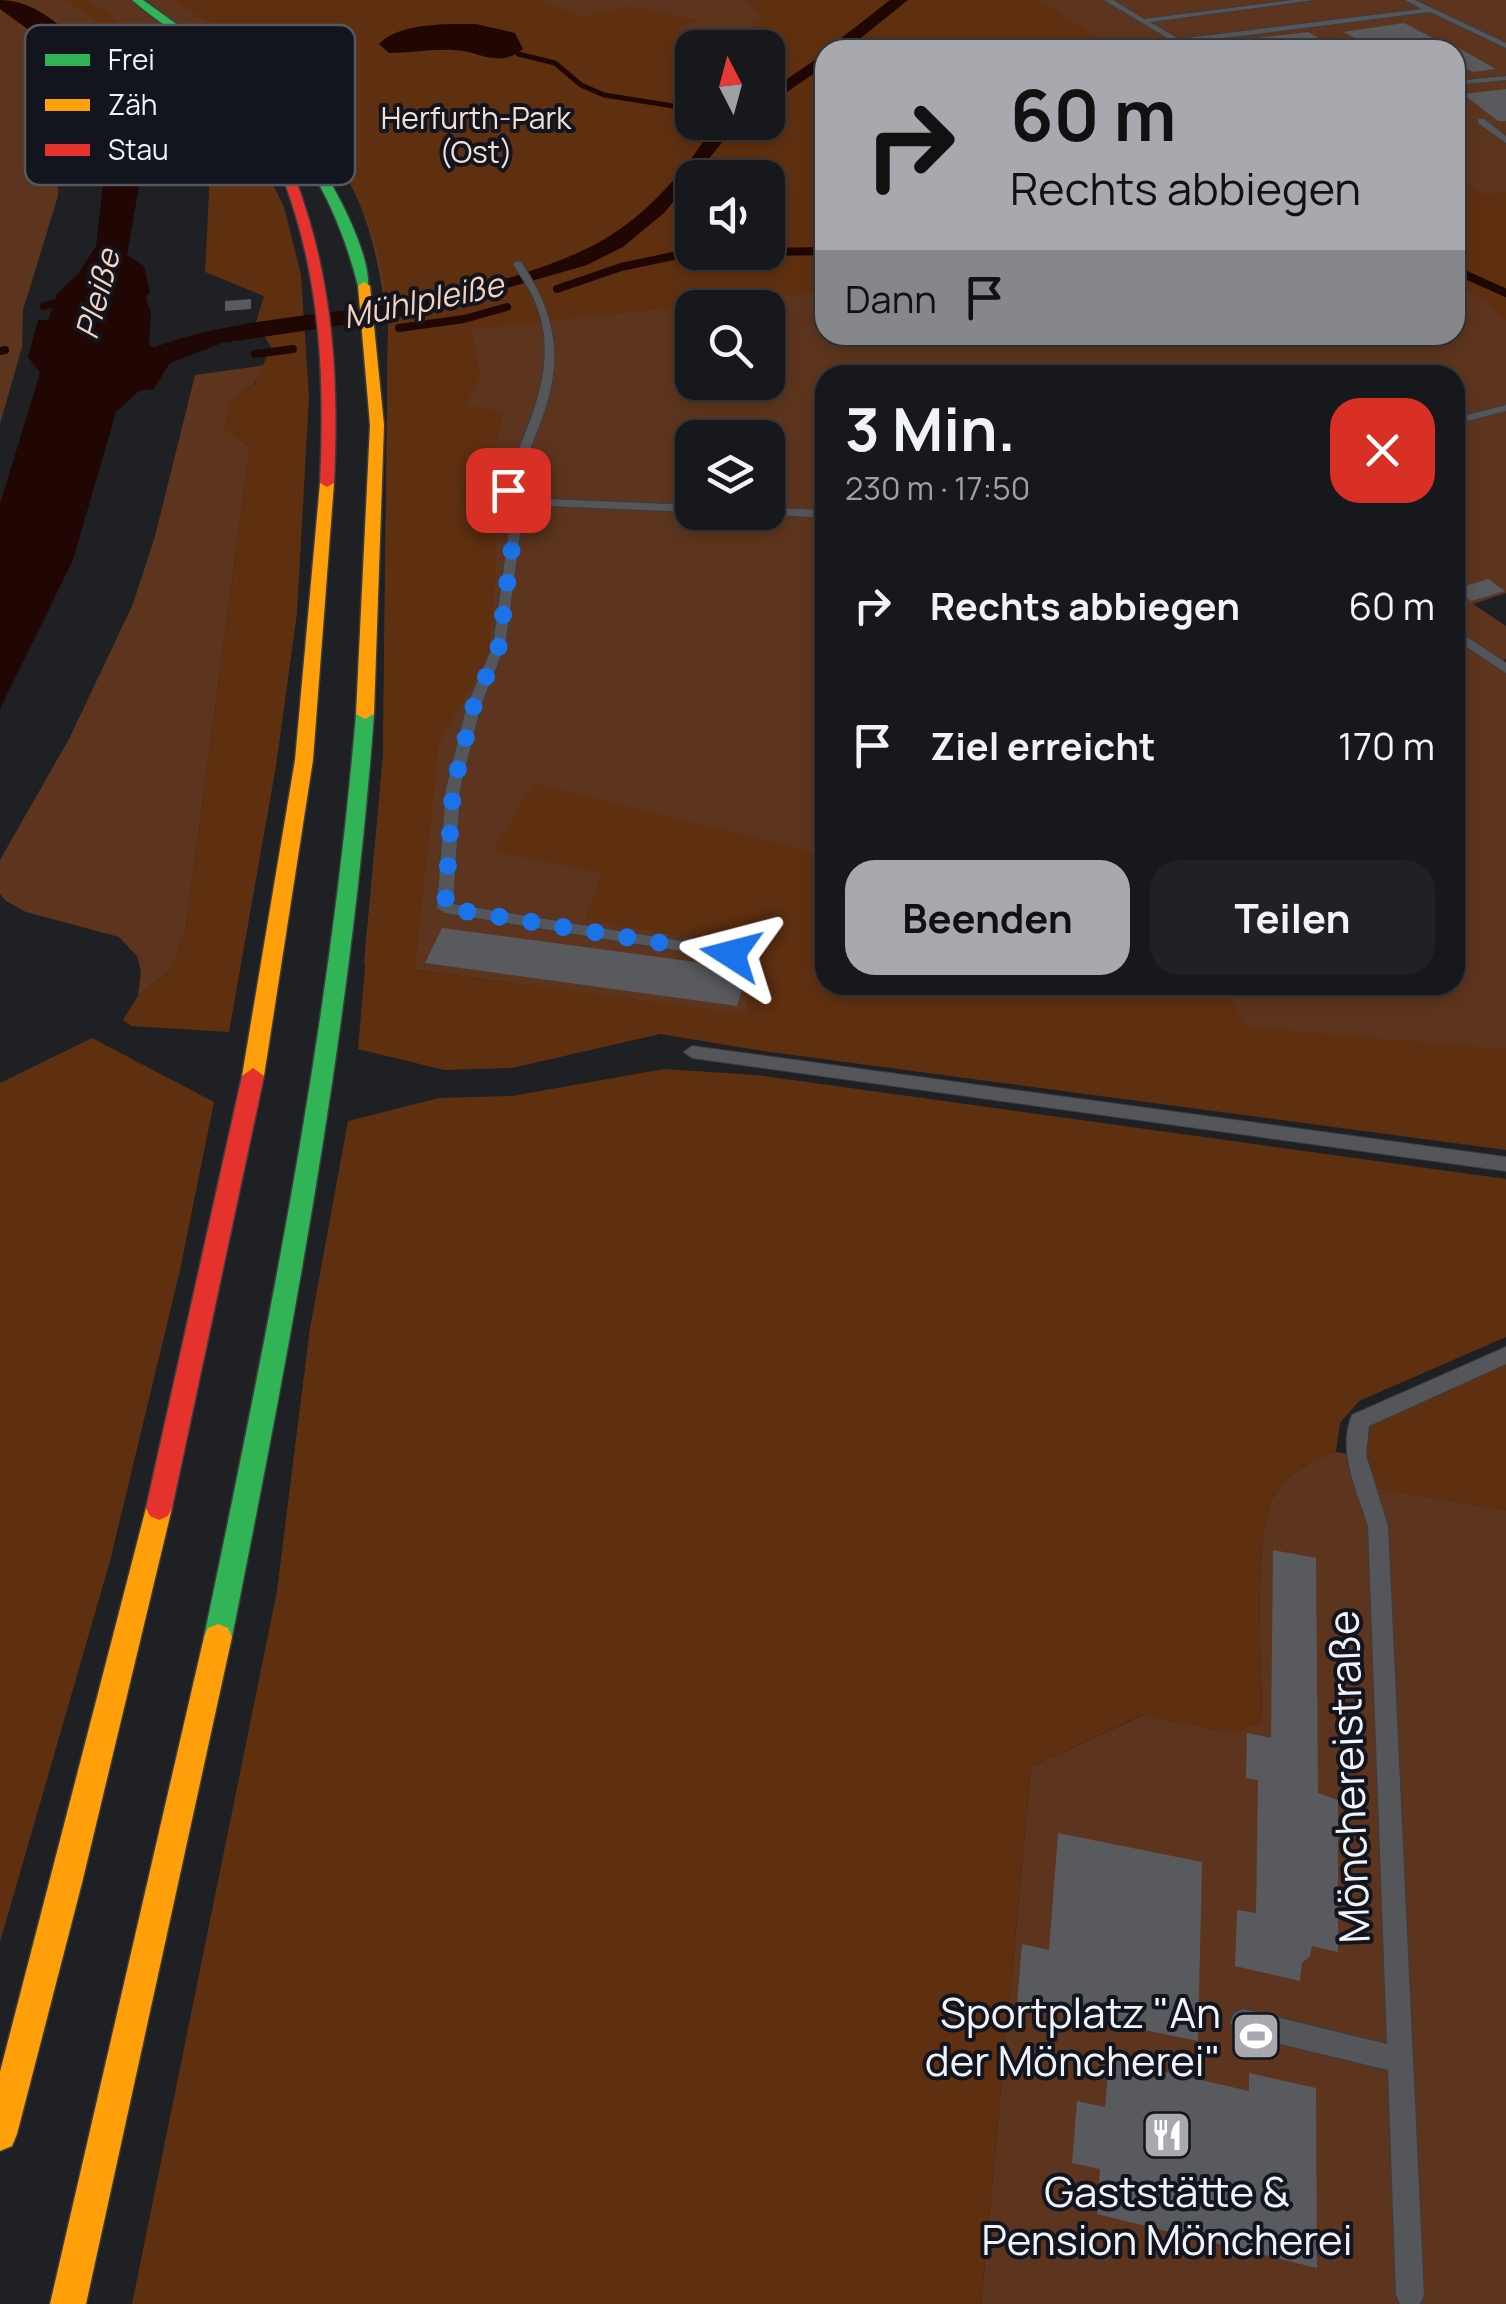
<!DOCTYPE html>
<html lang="de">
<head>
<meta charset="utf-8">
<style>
  body { margin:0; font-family:Manrope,sans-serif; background:#1f2124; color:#f1f3f6; height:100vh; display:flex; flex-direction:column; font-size:38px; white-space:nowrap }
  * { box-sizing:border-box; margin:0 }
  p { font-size:32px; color:#9ea0a3 }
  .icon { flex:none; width:55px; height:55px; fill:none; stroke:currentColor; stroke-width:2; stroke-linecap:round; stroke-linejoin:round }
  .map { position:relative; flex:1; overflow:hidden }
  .details { position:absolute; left:815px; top:365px; width:650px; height:630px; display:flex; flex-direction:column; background:#16181b; border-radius:30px; box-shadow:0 5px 15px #0003,0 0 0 2px #35373a }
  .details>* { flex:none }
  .banner { position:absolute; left:815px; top:40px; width:650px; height:305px; border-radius:30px; box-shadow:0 5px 15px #0003,0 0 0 2px #35373a; background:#a7a9ae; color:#111; overflow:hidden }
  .needle { width:65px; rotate:354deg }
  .controls { position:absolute; left:675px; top:30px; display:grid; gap:20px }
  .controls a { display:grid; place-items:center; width:110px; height:110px; border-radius:20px; background:#16181b; box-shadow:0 5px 15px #0003,0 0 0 2px #35373a; font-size:50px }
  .pin { position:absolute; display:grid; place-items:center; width:85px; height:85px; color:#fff; margin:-42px; border-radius:20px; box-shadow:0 5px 15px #0006 }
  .me { position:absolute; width:110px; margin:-55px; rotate:279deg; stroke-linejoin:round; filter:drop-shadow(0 0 8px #0008) }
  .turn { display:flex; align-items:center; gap:35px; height:210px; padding:0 30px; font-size:45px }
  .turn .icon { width:130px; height:130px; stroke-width:2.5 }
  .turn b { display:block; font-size:70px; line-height:85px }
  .then { display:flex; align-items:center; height:95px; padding:0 30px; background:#0003; gap:20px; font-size:38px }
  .round { display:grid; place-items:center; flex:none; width:105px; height:105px; border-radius:30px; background:#1f2124 }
  .overview { display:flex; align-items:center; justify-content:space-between; height:170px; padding:0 30px }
  h1 { font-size:60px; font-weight:700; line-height:75px }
  .primary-button { display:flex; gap:20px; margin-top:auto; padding:20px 30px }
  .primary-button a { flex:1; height:115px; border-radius:30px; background:#a7a9ae; color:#111; font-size:40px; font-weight:700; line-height:115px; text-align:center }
  .primary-button a+a { background:#1f2124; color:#f1f3f6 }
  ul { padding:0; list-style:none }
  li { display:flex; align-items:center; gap:30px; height:140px; padding:0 30px }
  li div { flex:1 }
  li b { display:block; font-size:38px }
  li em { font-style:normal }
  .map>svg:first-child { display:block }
</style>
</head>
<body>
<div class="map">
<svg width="1506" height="2304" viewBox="0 0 1506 2304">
  <rect width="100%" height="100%" fill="#1e2024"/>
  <g fill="#5d351e" fill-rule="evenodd">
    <path d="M0 0H1506V593L1473 604 1506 626V659L1497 662 1506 669V1105L746 1015 364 963 383 756 388 328C377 248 365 183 306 123L188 140 183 114 57 126 58 196 23 310 22 347 0 424ZM692 48H768V122H692ZM825 50H1455V335H825ZM692 178H768V252H692ZM692 308H768V382H692ZM825 375H1455V985H825ZM692 438H768V512H692Z"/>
    <path d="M266 365 254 384 231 399 225 430 250 447 186 928 171 970 138 996 141 971 137 956 119 937 26 912 6 901 0 894V860L69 739 133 604 155 536 195 375Z"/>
    <path d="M1336 1452 1356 1455 1366 1486 1506 1510V2304H981L1031 1767 1143 1715 1234 1733 1262 1721C1262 1674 1252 1531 1274 1496 1289 1472 1310 1461 1336 1452Z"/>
  </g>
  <g fill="#5f3010" fill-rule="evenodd">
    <path d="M66 0H88L157 50 215 101 195 102 158 67Z"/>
    <path d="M174 0H540L583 17 629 6 697 20 671 30C704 34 733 42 760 21L759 12 742 0H1040L1116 50H825V292L471 329 481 375 466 405 503 412 494 455 496 570 489 656 439 743 415 970 746 1014 752 948 585 921 602 873 493 851 533 783 825 855V985H1226L1245 1027 1506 1049V1150L763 1051 660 1034 512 1068 444 1070 358 1049 383 756 388 328C386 313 386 297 384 282 369 183 306 113 231 53L248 48ZM457 24 497 26 476 57 459 50 389 53 379 45C397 26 432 26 457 24ZM692 48H768V122H692ZM692 178H768V252H692Z"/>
    <path d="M222 108 255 149 284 207 301 275 309 397 297 613 276 766 229 1032 131 1026 123 1020 138 996 171 970 186 928 250 447 224 430 230 399 255 384 271 347 256 322 264 296 205 272 211 153 202 110Z"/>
    <path d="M1455 178 1483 194 1506 193V322L1495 308 1455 282Z"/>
    <path d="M92 1038 214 1102 180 1270 110 1561 0 1942V1083Z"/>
    <path d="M664 1069 757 1075 1506 1179V1337L1359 1401 1340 1423 1336 1452C1310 1461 1289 1472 1274 1496 1252 1531 1262 1674 1262 1721L1234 1733 1142 1715 1031 1767 981 2304H132L277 1591 310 1328 348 1121 439 1098 512 1096Z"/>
    <path d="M1506 1355V1510L1365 1486 1359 1421Z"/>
  </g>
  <g fill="#200703">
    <path d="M0 0C55 0 97 69 138 100L132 107 144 116 138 192 127 255 144 266 150 292 146 298 151 313 149 344 160 352 176 353 154 389 139 391 116 412 73 560 0 709V504L40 373 28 357 38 320H48L57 294 78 274 96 246 108 141 101 119 108 111 106 105 96 101C90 68 26 29 0 9Z"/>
    <path d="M476 24 515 33 523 49C499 69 479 51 454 50 433 49 410 53 389 53L379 44C400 22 447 24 476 24Z"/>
  </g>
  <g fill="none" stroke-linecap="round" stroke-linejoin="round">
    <path stroke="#200703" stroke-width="5" d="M518 54 555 63 581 85 604 95 692 109"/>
    <g stroke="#200703" stroke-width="8">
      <path d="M768 252 825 251"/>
      <path d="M1455 270 1506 293"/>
      <path d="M557 289 621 267 692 252"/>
      <path d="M44 306 69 299"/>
      <path d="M399 328 464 319 507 307"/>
      <path d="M0 351 5 350"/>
      <path d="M255 354 293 349"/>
    </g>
    <g fill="#200703" fill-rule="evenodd">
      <path d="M890 0H908L846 50H826Z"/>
      <path d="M825 53V66L768 105V92Z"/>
      <path d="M739 122 664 213 623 247 587 265 416 314 222 343 125 381 113 374C155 323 332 315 398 303 461 292 530 276 588 248 626 230 660 198 686 165 698 151 706 135 718 122Z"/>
    </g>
  </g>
  <g fill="#585a5e">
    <path d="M1404 23 1435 39 1373 47 1343 32Z"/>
    <path d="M1308 32 1336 48 1256 50 1240 40Z"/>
    <path d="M1455 46 1496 69 1472 72 1455 62Z"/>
    <path d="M1506 89V121H1498L1463 94Z"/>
    <path d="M251 299V309L225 311V301Z"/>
    <path d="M1488 579 1505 591 1471 601 1455 589Z"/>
    <path d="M442 928 748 969 737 1006 425 963Z"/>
    <path d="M1273 1550 1316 1558 1318 1793 1338 1800V1952L1312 1946 1310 1956 1302 1963 1300 1981 1235 1966 1237 1910 1256 1913 1258 1780 1246 1778 1247 1733 1271 1738Z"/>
    <path d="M1058 1833 1202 1862 1198 2041 1017 2004 1022 1944 1049 1950Z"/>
    <path d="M1109 2059 1249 2091V2073L1316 2088 1317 2268 1097 2214 1100 2169 1072 2163 1077 2101 1105 2107Z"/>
  </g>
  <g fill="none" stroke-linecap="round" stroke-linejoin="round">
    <g stroke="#3a3c40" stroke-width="2">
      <g id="lane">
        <path d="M1104 0H1113L1144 19 1293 0H1314L1150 22 1179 39 1422 9 1405 0H1415L1506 43V48L1430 12 1185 43 1190 47 1186 49Z"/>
        <path d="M1506 76V80L1455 85V81Z"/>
        <path d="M1478 119H1484L1506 136V143L1478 123Z"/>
        <path d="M518 261 521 262C580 350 550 401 513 489L522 498 692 505V512L524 505 505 646 481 705 460 789 453 904 731 949 739 954 737 958 731 959 445 913 437 908 446 789 467 705 493 646 513 502 501 490C523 438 556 377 541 319 536 298 525 282 513 264Z"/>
        <path d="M1506 405V411L1455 424V418Z"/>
        <path d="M768 508 825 510V518L764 514 762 512H768Z"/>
        <path d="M1455 629 1506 663V673L1455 639Z"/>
        <path d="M692 1046 1506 1157V1171L692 1058 684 1052Z"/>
        <path d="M1506 1347V1364L1369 1426 1366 1455 1388 1526 1424 2295 1420 2304H1400L1396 2295 1388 2070 1243 2035 1234 2031 1230 2022 1234 2013 1243 2009 1387 2044 1368 1526C1357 1491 1337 1451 1352 1415Z"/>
      </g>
    </g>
    <g stroke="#3a3c40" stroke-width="3">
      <g id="fast">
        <path d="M132 0H143C228 60 309 125 351 223 359 241 370 269 368 289L358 286C333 187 287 120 207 56 183 37 155 20 132 0Z"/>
        <path d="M365 709 374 714C351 1026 293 1331 232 1637L228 1646 218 1650 208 1646 204 1637C268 1331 330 1026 356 714Z"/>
      </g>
    </g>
    <g stroke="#3a3c40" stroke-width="3">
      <g id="slow">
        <path d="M364 282 370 286 384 425 374 714 365 719 356 714 370 425 358 286Z"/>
        <path d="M327 479 334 483 313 760 264 1076 253 1084 242 1076 295 760 320 483Z"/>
        <path d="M159 1496 168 1500 172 1508 82 1883 17 2134 12 2146 0 2151V2072L146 1508 150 1500Z"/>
        <path d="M218 1624 228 1628 232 1637 86 2304H50L204 1637 208 1628Z"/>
      </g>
    </g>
    <g stroke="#3a3c40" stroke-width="3">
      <g id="jam">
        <path d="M289 175 295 178C333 278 339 377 334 483L327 487 320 483C325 377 321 278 283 178Z"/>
        <path d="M253 1068 264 1076 172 1508 168 1516 159 1520 150 1516 146 1508 242 1076Z"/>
      </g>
    </g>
    <use href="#lane" fill="#54565a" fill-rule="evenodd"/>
    <use href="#fast" fill="#30b455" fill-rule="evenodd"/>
    <use href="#slow" fill="#ff9f0a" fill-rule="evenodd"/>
    <use href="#jam" fill="#e5322d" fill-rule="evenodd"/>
  </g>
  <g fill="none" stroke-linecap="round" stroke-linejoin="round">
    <path stroke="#1a73e8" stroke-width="18" stroke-dasharray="0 32.4" d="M508 490 518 501 499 646 474 705 453 789 445 908 731 954"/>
  </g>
  <defs>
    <g id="stadium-square" transform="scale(2.5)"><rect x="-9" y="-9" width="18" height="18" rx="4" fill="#a7a9ae" stroke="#12151e"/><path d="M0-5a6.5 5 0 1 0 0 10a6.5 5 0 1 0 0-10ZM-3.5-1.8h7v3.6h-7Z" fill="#fff"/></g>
    <g id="restaurant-square" transform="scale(2.5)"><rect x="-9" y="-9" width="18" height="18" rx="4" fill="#a7a9ae" stroke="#12151e"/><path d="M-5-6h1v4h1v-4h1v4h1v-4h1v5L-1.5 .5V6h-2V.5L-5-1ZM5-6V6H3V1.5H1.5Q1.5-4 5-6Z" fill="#fff"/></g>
  </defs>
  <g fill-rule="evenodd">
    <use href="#stadium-square" x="1256" y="2036"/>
    <use href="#restaurant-square" x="1167" y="2135"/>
  </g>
  <g text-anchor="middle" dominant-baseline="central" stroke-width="8" stroke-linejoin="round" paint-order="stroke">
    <g font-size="30" fill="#f2e0d6" stroke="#12151e">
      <text x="476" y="117">Herfurth-Park<tspan x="476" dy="34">(Ost)</tspan></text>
    </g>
    <g font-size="32" font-style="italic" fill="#f6d1be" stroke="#12151e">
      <text transform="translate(97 294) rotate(-75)">Pleiße</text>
      <text transform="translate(423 300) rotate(-12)">Mühlpleiße</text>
    </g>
    <g font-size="42" fill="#f1f3f9" stroke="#12151e">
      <text transform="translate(1348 1777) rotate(-92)">Mönchereistraße</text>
    </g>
    <g font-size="42" fill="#f1f3f9" stroke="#12151e" text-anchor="end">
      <text x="1221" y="2012">Sportplatz "An<tspan x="1221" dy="48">der Möncherei"</tspan></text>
      <text x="1167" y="2191" text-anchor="middle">Gaststätte &amp;<tspan x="1167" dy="48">Pension Möncherei</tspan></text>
    </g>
  </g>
  <rect x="25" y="25" width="330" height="160" rx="15" fill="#12151e" stroke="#555860" stroke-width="2.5"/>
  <rect x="45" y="54" width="45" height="12" fill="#30b455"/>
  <rect x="45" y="99" width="45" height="12" fill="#ff9f0a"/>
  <rect x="45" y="144" width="45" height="12" fill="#e5322d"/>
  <g font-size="28" fill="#f1f3f9">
    <text x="108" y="70">Frei</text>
    <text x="108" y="115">Zäh</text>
    <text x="108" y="160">Stau</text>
  </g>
</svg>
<div class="controls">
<a><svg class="needle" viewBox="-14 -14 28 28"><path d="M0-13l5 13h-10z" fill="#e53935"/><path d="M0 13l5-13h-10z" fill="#9ea0a3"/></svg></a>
<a><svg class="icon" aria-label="sound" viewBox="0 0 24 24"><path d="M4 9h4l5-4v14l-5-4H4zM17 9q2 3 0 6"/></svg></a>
<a><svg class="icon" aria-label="search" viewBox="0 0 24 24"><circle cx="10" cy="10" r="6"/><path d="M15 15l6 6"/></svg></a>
<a><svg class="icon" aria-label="layers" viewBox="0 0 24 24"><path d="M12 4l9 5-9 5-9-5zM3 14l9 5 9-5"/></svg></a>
</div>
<div class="pin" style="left:508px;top:490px;background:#d93025"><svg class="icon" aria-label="arrive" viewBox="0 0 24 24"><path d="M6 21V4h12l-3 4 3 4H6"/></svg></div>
<svg class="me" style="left:731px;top:954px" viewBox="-20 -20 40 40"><path d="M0-17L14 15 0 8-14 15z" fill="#1a73e8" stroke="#fff" stroke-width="4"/></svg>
<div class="banner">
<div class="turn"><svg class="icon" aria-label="right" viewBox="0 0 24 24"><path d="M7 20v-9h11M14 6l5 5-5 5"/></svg><div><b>60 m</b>Rechts abbiegen</div></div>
<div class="then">Dann<svg class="icon" aria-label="arrive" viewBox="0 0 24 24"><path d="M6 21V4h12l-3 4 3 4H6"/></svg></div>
</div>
<section class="details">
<div class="overview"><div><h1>3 Min.</h1><p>230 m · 17:50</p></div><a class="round" style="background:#d93025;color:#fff"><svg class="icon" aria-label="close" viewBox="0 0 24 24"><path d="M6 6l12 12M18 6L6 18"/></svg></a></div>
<ul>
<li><svg class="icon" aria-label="right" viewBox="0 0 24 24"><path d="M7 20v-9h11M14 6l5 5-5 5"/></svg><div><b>Rechts abbiegen</b></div><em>60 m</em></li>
<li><svg class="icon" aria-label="arrive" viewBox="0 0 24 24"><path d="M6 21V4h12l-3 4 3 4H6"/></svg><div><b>Ziel erreicht</b></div><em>170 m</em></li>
</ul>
<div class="primary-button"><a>Beenden</a><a>Teilen</a></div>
</section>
</div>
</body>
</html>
